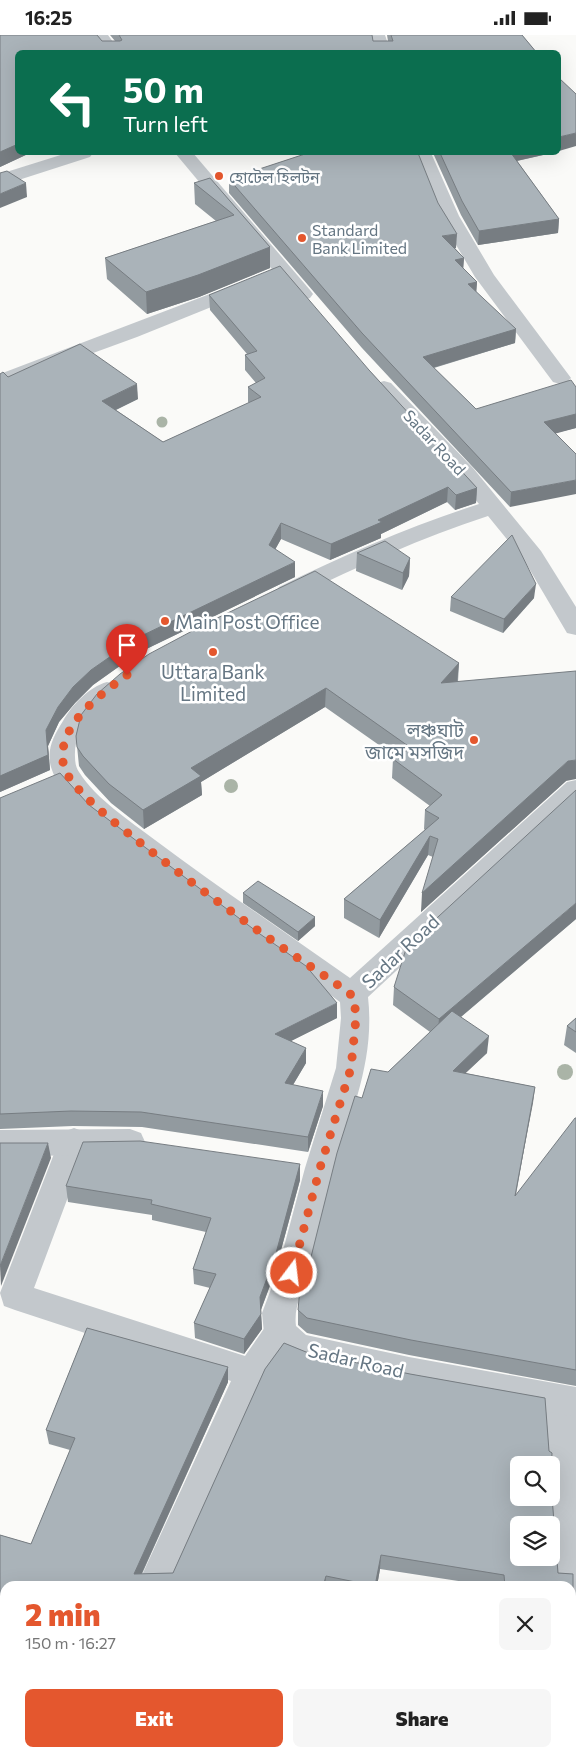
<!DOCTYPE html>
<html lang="en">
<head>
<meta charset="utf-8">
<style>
  body { margin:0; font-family:Commissioner,"Noto Sans Bengali",sans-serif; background:#f6f6f6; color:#222; height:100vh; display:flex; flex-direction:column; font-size:19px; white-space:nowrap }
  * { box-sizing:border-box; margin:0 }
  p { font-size:16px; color:#767676 }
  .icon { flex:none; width:28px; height:28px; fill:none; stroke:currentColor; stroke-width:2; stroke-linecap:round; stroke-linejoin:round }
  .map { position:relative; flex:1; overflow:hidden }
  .details { position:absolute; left:0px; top:1546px; width:576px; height:176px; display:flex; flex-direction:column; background:#fff; border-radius:15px 15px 0 0; box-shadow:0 5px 20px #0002 }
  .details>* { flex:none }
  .hud { position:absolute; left:15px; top:15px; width:546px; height:105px; border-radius:8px; box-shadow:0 5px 20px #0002; background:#0b6e4f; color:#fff; overflow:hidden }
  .controls { position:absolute; left:510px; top:1421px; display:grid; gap:10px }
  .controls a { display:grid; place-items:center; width:50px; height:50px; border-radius:8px; background:#fff; box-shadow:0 5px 20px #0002; font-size:25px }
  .pin { position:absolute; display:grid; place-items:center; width:42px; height:42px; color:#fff; margin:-51px -21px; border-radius:50% 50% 50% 0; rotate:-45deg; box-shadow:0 0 5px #0007 }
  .pin .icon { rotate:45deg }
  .me { position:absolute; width:55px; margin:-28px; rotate:15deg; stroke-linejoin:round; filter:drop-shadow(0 0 4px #0008) }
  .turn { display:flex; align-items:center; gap:18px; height:105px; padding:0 25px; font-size:22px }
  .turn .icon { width:65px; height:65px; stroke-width:2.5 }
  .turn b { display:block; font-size:35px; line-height:42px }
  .round { display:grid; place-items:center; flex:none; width:52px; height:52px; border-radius:8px; background:#f6f6f6 }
  .head { display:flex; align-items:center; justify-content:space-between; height:85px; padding:0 25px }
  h1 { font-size:30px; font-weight:800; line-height:38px; color:#e4572e }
  .cta { display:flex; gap:10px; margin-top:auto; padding:10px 25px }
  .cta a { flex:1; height:58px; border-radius:8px; background:#e4572e; color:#fff; font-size:20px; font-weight:800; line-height:58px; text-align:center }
  .cta a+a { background:#f6f6f6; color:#222 }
  .status { display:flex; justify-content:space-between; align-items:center; height:35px; padding:0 25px; background:#fff; direction:ltr }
  .status svg { height:14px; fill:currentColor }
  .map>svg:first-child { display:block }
</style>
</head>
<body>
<div class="status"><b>16:25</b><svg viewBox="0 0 49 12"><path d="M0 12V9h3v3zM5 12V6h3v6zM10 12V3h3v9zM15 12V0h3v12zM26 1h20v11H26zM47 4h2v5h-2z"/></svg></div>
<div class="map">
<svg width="576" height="1722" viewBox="0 0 576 1722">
  <rect width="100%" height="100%" fill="#fafaf8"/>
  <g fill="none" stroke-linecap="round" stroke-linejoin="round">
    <g fill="#c3c8cc" fill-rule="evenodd">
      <path d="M369 0H385L391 18H374Z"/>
      <path d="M413 118H431L459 181 494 240 571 343 567 347 560 349 553 347 475 242 439 181Z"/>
      <path d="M244 246 251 248 254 252 251 256 137 302 0 352V339Z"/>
      <path d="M74 1093 85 1097 89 1106 34 1253 245 1321 268 1288 280 1283 292 1288 296 1298 292 1308 264 1348 173 1551H137L231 1346 15 1275 4 1271 0 1258 59 1106 63 1097Z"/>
      <path d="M560 1350 572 1354 576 1363V1584L571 1582V1551H557L550 1462 551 1430H548L543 1365 548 1354Z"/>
      <path d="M576 1624V1703L571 1705V1626Z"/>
    </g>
    <g fill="#c3c8cc" fill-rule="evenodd">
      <path d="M91 0H108L121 18H104Z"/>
      <path d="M67 118H93L90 122 0 151V139Z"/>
      <path d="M175 118H193L310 255 313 259 310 263 303 265 296 263Z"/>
      <path d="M384 346 391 348 473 433 541 516 576 572V600L567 598 524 525 488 481C421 503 359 531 295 562L287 565 279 562 275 557 279 552C346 519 408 492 479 469L457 443 377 356 373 352 377 348Z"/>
      <path d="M107 647 116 649 119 655C105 678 73 688 75 722 75 727 76 733 79 737 97 765 129 785 155 805 219 853 285 897 350 943L567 747 576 745V769L368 962C375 1025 352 1074 335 1133 327 1165 319 1197 311 1229 306 1250 293 1269 296 1291L306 1300 409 1322 576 1352V1382L409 1352 306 1330 283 1321 268 1308 264 1298 262 1278 277 1238 305 1133 336 1033 341 983 340 967C315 948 288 931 262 913 219 882 177 850 135 818 109 797 60 765 51 732 46 715 54 700 63 686 72 670 89 652 107 647Z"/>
      <path d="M130 1094 141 1098 145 1107 141 1116 130 1120 0 1121V1095Z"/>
    </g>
  </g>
  <g fill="#aab4a7">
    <circle cx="162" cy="387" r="5.5"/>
    <circle cx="231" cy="751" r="7"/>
    <circle cx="565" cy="1037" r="8"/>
  </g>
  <g fill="#929a9f" fill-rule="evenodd">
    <path d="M0 0H97L102 6H115L110 0H372L373 6H388L387 0H522L537 18H18V118H30L0 132Z"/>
    <path d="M433 118H552L517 126 559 184 558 198 478 210 461 180Z"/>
    <path d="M210 143 270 212V233L199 262 147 279 107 244 105 223 216 186 195 169 194 148Z"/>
    <path d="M229 144 456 213H455L464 223 463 233 477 247 476 257 516 294 515 308 434 333 476 374 576 352V393L555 398 510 472 362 313 229 158Z"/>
    <path d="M209 260 369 335 477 453 476 468 455 475 447 467 381 499V503L330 525 281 504 275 514 295 542 138 618 93 650 75 668 59 687 48 711 50 735 0 757V339L8 342 138 364 116 375 163 407 249 368 248 367V352L256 348 245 335V320L247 319 210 275Z"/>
    <path d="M357 518 410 523 409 541 402 555 356 536Z"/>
    <path d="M451 562 534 563 503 598 450 576Z"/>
    <path d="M459 628 458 647 566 746 421 877 433 822 428 820 379 903 344 883V864L425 795 424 794 425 775 430 771 392 743 393 724 396 722 325 672 201 747 202 760 144 794 111 768 85 740 79 731 76 701 81 680Z"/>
    <path d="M0 763 89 770 337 983 291 1006 306 1028 293 1050 323 1071 308 1117 142 1092 73 1091 0 1094Z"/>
    <path d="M243 858 315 891 298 906 243 868Z"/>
    <path d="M576 884 461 982 487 1018 465 1038 535 1052 516 1160 576 1083V1351L409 1320 307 1298 298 1290V1275L311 1222 362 1063 388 1037 430 997 393 970 394 952 414 907V904Z"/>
    <path d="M576 983V1018L564 1010 567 991Z"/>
    <path d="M300 1129V1145L275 1237 261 1275 262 1294 244 1319 195 1303 194 1288 210 1253 194 1249 193 1234 206 1197 152 1185V1180L68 1167 66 1151Z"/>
    <path d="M87 1293 228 1332V1347L142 1539 173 1538 265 1334 284 1308 306 1317 410 1339 545 1363 549 1416 552 1418 551 1446V1430H519V1462H551V1449L558 1538 573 1539V1569L576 1570V1623L573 1624V1704L571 1709V1551H491L380 1534 377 1551H5V1718H571V1712H576V1722H0V1500L31 1509 70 1415 49 1409 46 1395ZM519 1490H551V1522H519Z"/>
  </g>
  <g fill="#777d82">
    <path d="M576 98V111L559 116V102Z"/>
    <path d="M18 109V118H30L0 132V117Z"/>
    <path d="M508 118H552L507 128Z"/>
    <path d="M26 148 27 162 0 173V159Z"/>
    <path d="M559 184 558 198 478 210 479 196Z"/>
    <path d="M457 199 456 213 442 215V201Z"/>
    <path d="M270 212V233L199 262 147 279 146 257Z"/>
    <path d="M464 223 463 237 455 225Z"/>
    <path d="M477 247 476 261 468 249Z"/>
    <path d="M516 294 515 308 422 336 423 322Z"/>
    <path d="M137 349 138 364 103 381 102 366Z"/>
    <path d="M576 379V393L543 402 544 387Z"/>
    <path d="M576 445V459L510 472 511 457Z"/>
    <path d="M448 452 447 467 381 499V503L330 525 331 509 378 485Z"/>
    <path d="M477 453 476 468 455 475 456 460Z"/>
    <path d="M281 488V504L269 526V510Z"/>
    <path d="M410 523 409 541 402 555 403 538Z"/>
    <path d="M295 527V542L138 618 93 650 75 668 59 687 48 711 50 735 0 757V741L46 695 58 672 73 652 91 635 137 603Z"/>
    <path d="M536 549 534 563 503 598 504 584Z"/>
    <path d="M459 628 457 648H441Z"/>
    <path d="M326 653 325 672 201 747 202 760 144 794 143 775 191 733Z"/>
    <path d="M576 725V744L566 746 421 877 422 858 568 726Z"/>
    <path d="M430 801 428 820 379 903 380 885Z"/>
    <path d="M576 868V884L437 1002 439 984Z"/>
    <path d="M315 882V891L298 906V897Z"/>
    <path d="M337 968V983L275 1014V999Z"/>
    <path d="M489 1001 487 1018 451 1052 453 1036Z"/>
    <path d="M306 1013V1028L285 1063V1048Z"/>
    <path d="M535 1052 533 1068 512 1177 515 1161Z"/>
    <path d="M323 1056V1071L308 1117V1102Z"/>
    <path d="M48 1108 51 1123 1 1251 0 1231Z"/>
    <path d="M300 1129V1145L275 1237 260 1277V1262Z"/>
    <path d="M261 1279 262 1294 244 1319V1304Z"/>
    <path d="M228 1332V1347L136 1551 134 1539Z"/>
    <path d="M381 1520 380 1534 377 1551H375Z"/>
    <path d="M326 1541 325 1551H323Z"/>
    <path d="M576 1612V1623L571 1625 573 1613Z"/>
    <path d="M328 1718H331L330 1722H326Z"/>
  </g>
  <g fill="#aab3b9" stroke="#777d82" fill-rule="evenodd">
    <path d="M0 0H97L102 6H120L122 5 119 0H372L373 6H393L391 0H522L537 18H18V109L0 117Z"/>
    <path d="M559 43 576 59V98L559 102Z"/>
    <path d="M308 118H418L438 168 457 199 442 201 464 223 455 225 477 247 468 249 516 294 423 322 476 374 571 345 576 352V379L544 387 576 419V445L511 457 362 298 229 144Z"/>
    <path d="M440 118H511L559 184 479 196 462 166Z"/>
    <path d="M7 136 26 148 0 159V138Z"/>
    <path d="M210 143 270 212 198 240 146 257 105 223 234 180 194 148Z"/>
    <path d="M280 231 369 335 477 453 456 460 448 452 378 485 382 487 331 509 281 488 269 510 295 527 137 603 91 635 73 652 58 672 46 695 48 720 0 741V339L3 337 8 342 80 309 137 349 102 366 163 407 261 362 248 352 265 343 245 320 257 316 209 260Z"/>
    <path d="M512 500 536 549 504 584 451 562Z"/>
    <path d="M385 506 410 523 403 538 357 518Z"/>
    <path d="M315 536 459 628 441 648 576 636V725L568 726 422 858 438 804 430 801 380 885 344 864 439 783 425 775 442 760 393 724 411 713 326 653 191 733 201 741 143 775 109 749 83 721 77 712 76 701 81 680 97 659 120 639 149 619 211 586Z"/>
    <path d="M60 738 89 770 260 899 306 931 337 968 275 999 306 1013 285 1048 323 1056 308 1102 141 1077 71 1076 0 1079V763Z"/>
    <path d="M576 755V868L439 984 394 952 406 914 416 905 414 904Z"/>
    <path d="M258 846 315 882 298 897 243 858Z"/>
    <path d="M452 976 489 1001 453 1036 535 1052 515 1161 575 1083H576V1335L411 1305 307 1283 298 1275 300 1253 311 1222 337 1118 355 1061 362 1063 371 1034 388 1037Z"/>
    <path d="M576 983V997L567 991Z"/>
    <path d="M140 1106 300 1129 275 1222 260 1262 261 1279 244 1304 194 1288 216 1239 193 1234 211 1183 151 1169 152 1165 66 1151 83 1107Z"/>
    <path d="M0 1108H48L0 1231Z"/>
    <path d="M87 1293 228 1332 134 1539 173 1538 265 1334 284 1308 306 1317 410 1339 545 1363 549 1416 552 1418 551 1446V1430H519V1462H551V1449L558 1538 573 1539V1569L576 1570V1612L573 1613V1704H571V1551H505L504 1540 381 1520 375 1551 326 1541 323 1551H5V1718H328L326 1722H0V1500L31 1509 75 1403 46 1395ZM519 1490H551V1522H519Z"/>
    <path d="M571 1712H576V1722H346L338 1718H571Z"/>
  </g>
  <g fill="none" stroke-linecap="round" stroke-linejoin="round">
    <path stroke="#e4572e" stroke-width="9" stroke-dasharray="0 16.2" d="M127 640C100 660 54 692 64 732 70 753 115 788 133 802 177 837 223 871 270 904 298 924 327 941 354 962L356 983 351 1033 320 1133 292 1238"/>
  </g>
  <g fill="#e4572e" stroke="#fff" stroke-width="2">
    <circle cx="219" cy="141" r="5"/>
    <circle cx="302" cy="203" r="5"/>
    <circle cx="165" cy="586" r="5"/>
    <circle cx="213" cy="617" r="5"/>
    <circle cx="474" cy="705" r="5"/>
  </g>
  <g text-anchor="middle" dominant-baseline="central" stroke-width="5" stroke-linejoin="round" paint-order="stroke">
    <g font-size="16" fill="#657683" stroke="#fff" text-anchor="start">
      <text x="229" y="141">হোটেল হিলটন</text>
      <text x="312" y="194">Standard<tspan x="312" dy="18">Bank Limited</tspan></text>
    </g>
    <g font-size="16" fill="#657683" stroke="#fff">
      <text transform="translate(435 407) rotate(47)">Sadar Road</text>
    </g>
    <g font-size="19" fill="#657683" stroke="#fff" text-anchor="start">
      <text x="175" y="586">Main Post Office</text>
      <text x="213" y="636" text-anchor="middle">Uttara Bank<tspan x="213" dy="22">Limited</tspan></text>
      <text x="464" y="694" text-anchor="end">লঞ্চঘাট<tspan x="464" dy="22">জামে মসজিদ</tspan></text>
    </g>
    <g font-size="19" fill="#657683" stroke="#fff">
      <text transform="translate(400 916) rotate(-43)">Sadar Road</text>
      <text transform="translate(356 1325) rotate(13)">Sadar Road</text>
    </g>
  </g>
</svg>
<div class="controls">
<a><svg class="icon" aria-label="search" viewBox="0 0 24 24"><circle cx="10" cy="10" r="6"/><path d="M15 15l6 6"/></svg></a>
<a><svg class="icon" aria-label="layers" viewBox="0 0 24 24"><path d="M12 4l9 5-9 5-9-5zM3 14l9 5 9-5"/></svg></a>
</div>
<div class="pin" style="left:127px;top:640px;background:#d93025"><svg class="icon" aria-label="arrive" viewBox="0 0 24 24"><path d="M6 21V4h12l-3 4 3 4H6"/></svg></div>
<svg class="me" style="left:292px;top:1238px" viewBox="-20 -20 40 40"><circle r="17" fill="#e4572e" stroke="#fff" stroke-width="3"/><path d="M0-11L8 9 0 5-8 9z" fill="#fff"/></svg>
<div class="hud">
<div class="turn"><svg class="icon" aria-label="left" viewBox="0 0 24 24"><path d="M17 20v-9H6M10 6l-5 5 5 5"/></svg><div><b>50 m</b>Turn left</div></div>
</div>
<section class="details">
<div class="head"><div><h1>2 min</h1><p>150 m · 16:27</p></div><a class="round"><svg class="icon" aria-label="close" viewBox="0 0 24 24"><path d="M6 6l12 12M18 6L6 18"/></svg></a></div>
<div class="cta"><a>Exit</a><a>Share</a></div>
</section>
</div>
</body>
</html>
